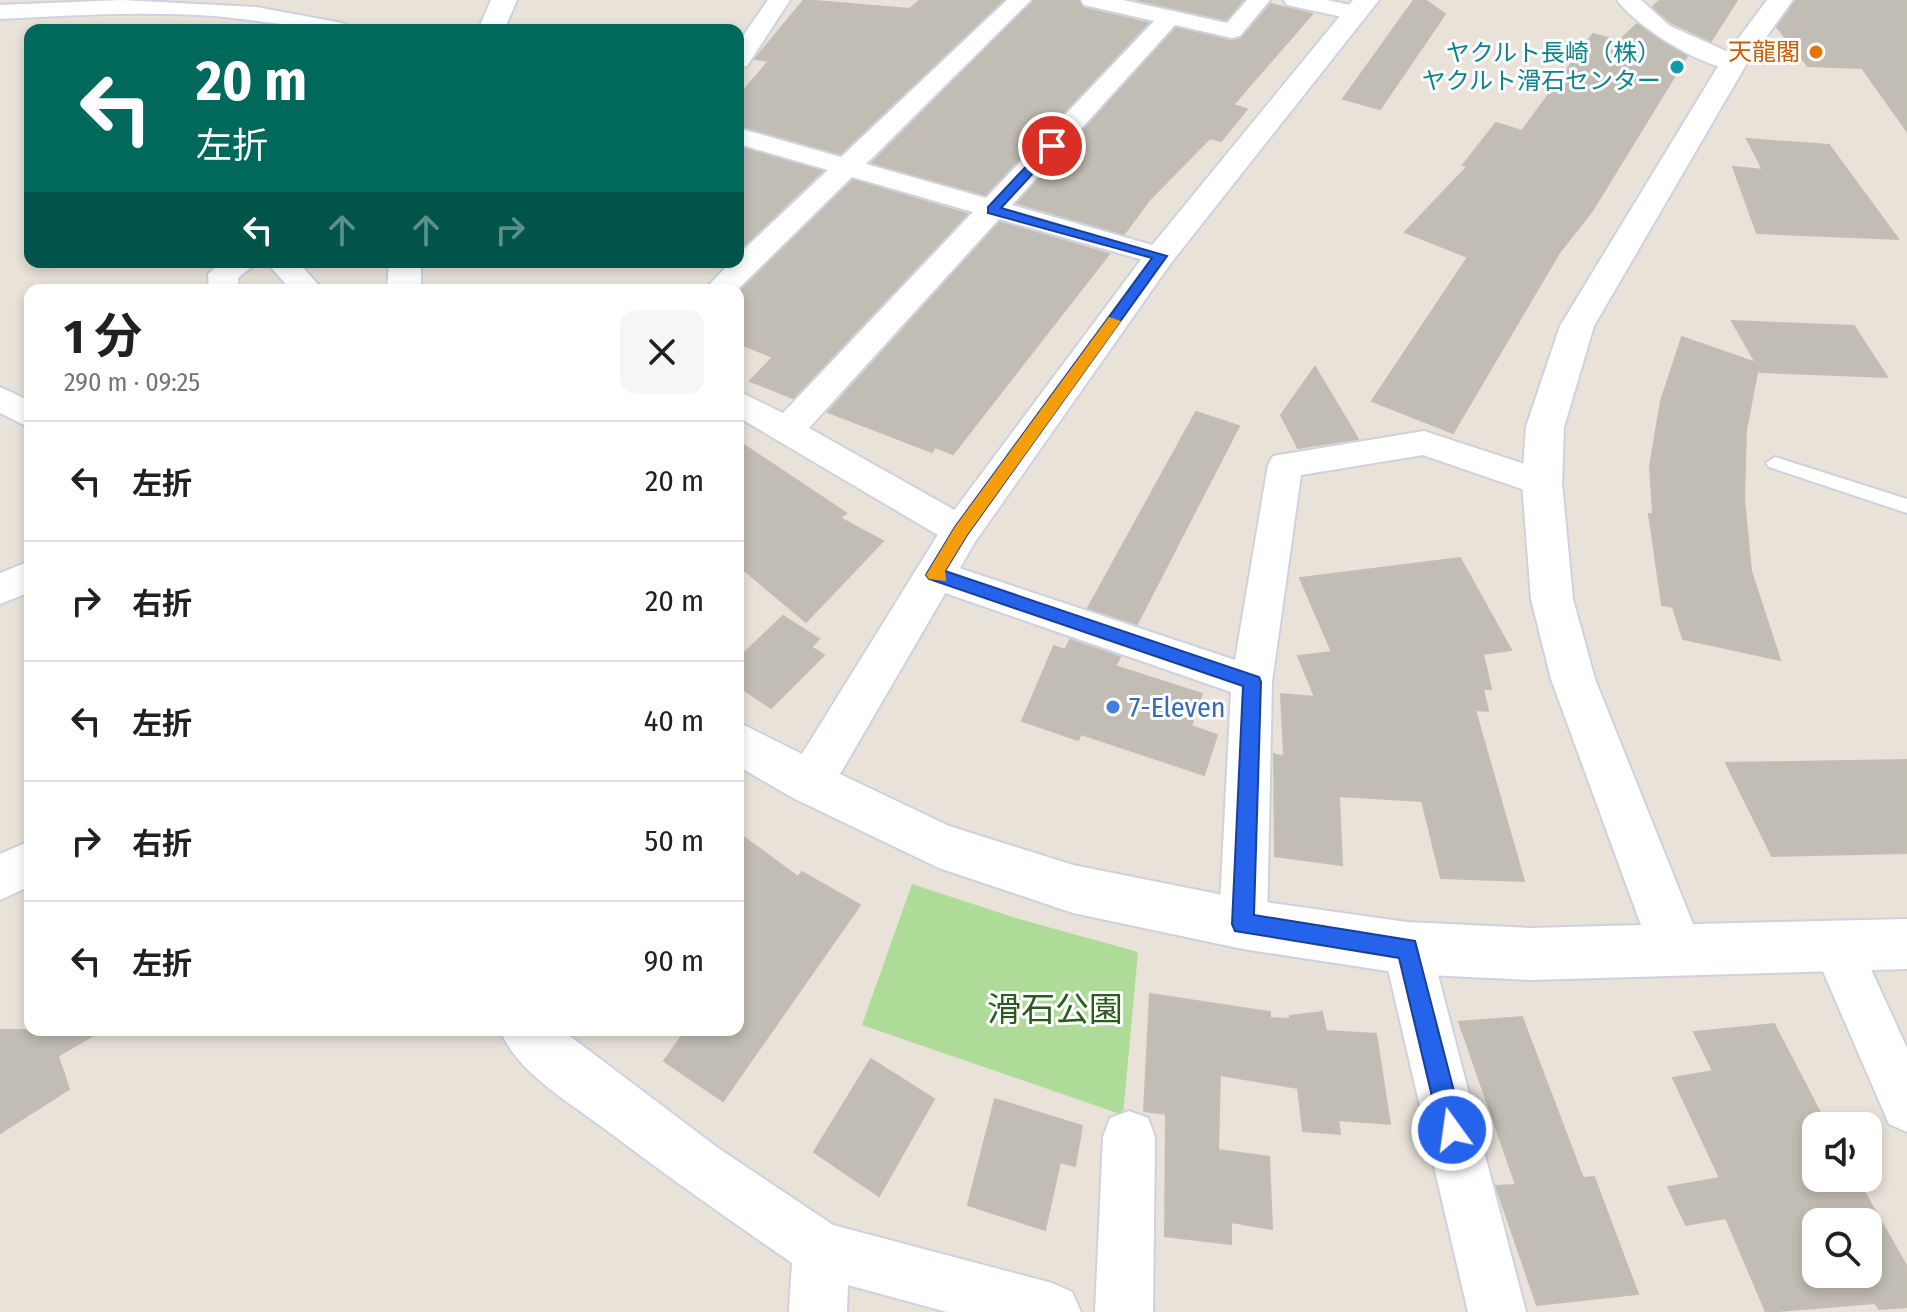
<!DOCTYPE html>
<html lang="ja">
<head>
<meta charset="utf-8">
<style>
  body { margin:0; font-family:"Fira Sans Condensed","Noto Sans JP",sans-serif; background:#f6f6f6; color:#202124; height:100vh; display:flex; flex-direction:column; font-size:30px; white-space:nowrap }
  * { box-sizing:border-box; margin:0 }
  p { font-size:26px; color:#757577 }
  .icon { flex:none; width:44px; height:44px; fill:none; stroke:currentColor; stroke-width:2; stroke-linecap:round; stroke-linejoin:round }
  .map { position:relative; flex:1; overflow:hidden }
  .details { position:absolute; left:24px; top:284px; width:720px; height:752px; display:flex; flex-direction:column; background:#fff; border-radius:16px; box-shadow:0 4px 12px #0003 }
  .details>* { flex:none }
  .hud { position:absolute; left:24px; top:24px; width:720px; height:244px; border-radius:16px; box-shadow:0 4px 12px #0003; background:#00695c; color:#fff; overflow:hidden }
  .tools { position:absolute; left:1802px; top:1112px; display:grid; gap:16px }
  .tools a { display:grid; place-items:center; width:80px; height:80px; border-radius:16px; background:#fff; box-shadow:0 4px 12px #0003; font-size:40px }
  .pin { position:absolute; display:grid; place-items:center; width:68px; height:68px; color:#fff; margin:-34px; border:4px solid #fff; border-radius:50%; box-shadow:0 2px 8px #0007 }
  .me { position:absolute; width:88px; margin:-44px; rotate:346deg; stroke-linejoin:round; filter:drop-shadow(0 0 6px #0008) }
  .turn { display:flex; align-items:center; gap:28px; height:168px; padding:0 40px; font-size:36px }
  .turn .icon { width:104px; height:104px; stroke-width:2.5 }
  .turn b { display:block; font-size:56px; line-height:68px }
  .lanes { display:flex; align-items:center; height:76px; padding:0 40px; background:#0003; justify-content:center; gap:40px; direction:ltr }
  .lanes .off { opacity:.35 }
  .round { display:grid; place-items:center; flex:none; width:84px; height:84px; border-radius:16px; background:#f6f6f6 }
  .summary { display:flex; align-items:center; justify-content:space-between; height:136px; padding:0 40px }
  h1 { font-size:48px; font-weight:700; line-height:60px }
  ul { padding:0; list-style:none }
  li { display:flex; align-items:center; gap:24px; height:120px; padding:0 40px; border-top:2px solid #e0e0e0 }
  li div { flex:1 }
  li b { display:block; font-size:30px }
  li em { font-style:normal }
  .map>svg:first-child { display:block }
</style>
</head>
<body>
<div class="map">
<svg width="1907" height="1312" viewBox="0 0 1907 1312">
  <rect width="100%" height="100%" fill="#e8e2d9"/>
  <path fill="#aedc98" d="M912 884 1019 919 1138 952 1123 1115 862 1025Z"/>
  <g fill="#c1bcb4" stroke="#c3beb3" stroke-width="2" fill-rule="evenodd">
    <path d="M804 0 910 9 920 0H1003L840 154 738 125V97L769 61 755 59Z"/>
    <path d="M1034 0H1078L1083 8 1148 23 985 195 872 163Z"/>
    <path d="M1137 0H1243L1226 20Z"/>
    <path d="M1414 0H1425L1445 14 1380 109 1343 99Z"/>
    <path d="M1660 0H1737L1711 41 1672 23 1653 7Z"/>
    <path d="M1796 0H1907V131L1862 68 1808 66 1777 27Z"/>
    <path d="M1271 4 1312 14 1233 105 1247 109 1221 141 1210 138 1150 199 1124 234 1017 203 1176 28 1231 41 1241 39Z"/>
    <path d="M1637 24 1687 56 1592 211 1559 253 1453 433 1372 401 1468 257 1405 232 1468 166 1463 165 1496 123 1522 131 1593 34 1619 41Z"/>
    <path d="M1747 139 1829 145 1898 239 1757 233 1733 167 1763 170Z"/>
    <path d="M738 147 822 171 738 251Z"/>
    <path d="M853 180 967 214 793 398 750 381 773 357 738 343V293Z"/>
    <path d="M1000 222 1109 254 953 454 935 447 932 452 828 412Z"/>
    <path d="M1732 321 1854 326 1887 377 1760 372 1758 368 1746 430 1744 499 1751 571 1780 660 1683 639 1673 607 1662 605 1649 514H1653L1650 466 1661 401 1682 337 1756 363Z"/>
    <path d="M1315 367 1358 439 1298 448 1281 415Z"/>
    <path d="M1196 412 1239 426 1137 624 1088 608Z"/>
    <path d="M738 441 846 513 840 518 883 541 806 622 738 565Z"/>
    <path d="M1460 558 1511 650 1483 654 1491 689H1483L1488 711 1475 710 1524 881 1441 878 1422 801 1339 796 1342 865 1275 856 1274 754 1284 757 1281 694 1315 697 1298 656 1332 652 1300 578Z"/>
    <path d="M783 616 819 639 811 647 824 655 771 708 738 686V659Z"/>
    <path d="M1070 640 1120 657 1115 666 1202 694 1191 726 1217 735 1204 775 1081 734 1078 740 1022 721 1054 646 1065 650Z"/>
    <path d="M1907 760V853L1772 856 1726 763Z"/>
    <path d="M738 833 798 877 802 872 860 905 723 1101 664 1061 686 1030H738Z"/>
    <path d="M1150 994 1270 1012V1018L1290 1019V1016L1322 1012 1326 1031 1376 1034 1390 1124 1338 1120 1340 1134 1303 1131 1298 1088 1220 1075 1218 1150 1269 1157 1272 1229 1231 1222V1244L1165 1236 1166 1114 1144 1111Z"/>
    <path d="M1522 1017 1583 1178 1594 1177 1638 1294 1537 1305 1496 1186 1516 1185 1459 1022Z"/>
    <path d="M1774 1024 1827 1126H1816V1178H1854L1862 1188 1907 1267V1307L1879 1309 1875 1303 1766 1312 1726 1218 1686 1225 1668 1187 1720 1178 1673 1078 1713 1071 1694 1032ZM1816 1222H1868V1274H1816Z"/>
    <path d="M0 1030H102L58 1056 69 1089 0 1133Z"/>
    <path d="M871 1059 934 1099 879 1196 814 1152Z"/>
    <path d="M995 1099 1082 1126 1075 1166 1060 1162 1045 1230 968 1205Z"/>
  </g>
  <g fill="none" stroke-linecap="round" stroke-linejoin="round">
    <g stroke="#ced1df" stroke-width="4">
      <path id="lane" d="M1775 457 1907 499V513L1769 467 1766 463Z"/>
    </g>
    <g stroke="#ced1df" stroke-width="4">
      <g id="street">
        <path d="M122 0 256 7 342 23 354 30C306 30 261 20 214 16 143 11 71 15 0 19V5Z"/>
        <path d="M768 0H790L747 66 738 68V43Z"/>
        <path d="M1007 0H1031L866 164 986 198 1154 21 1084 5 1081 0H1123L1227 23 1247 0H1270L1240 36 1232 38 1175 25 1012 205 1170 250 1175 256 1170 262H1150L999 219 809 428 974 521 979 531 974 541 961 545 948 541 738 417V391L783 413 973 212 852 177 737 290H704L731 262H738V255L828 170 738 144V128L841 157Z"/>
        <path d="M1284 0H1327L1364 8 1368 13 1356 20 1287 5Z"/>
        <path d="M1617 0H1641L1670 26 1742 58 1745 63 1742 68C1712 76 1634 25 1617 0Z"/>
        <path d="M222 262H258L238 278 239 290H209L208 274Z"/>
        <path d="M266 262H298L323 290H291Z"/>
        <path d="M0 387 30 401V428L0 413Z"/>
        <path d="M1424 431 1555 474 1560 483 1555 492 1542 496 1423 455 1301 475 1272 682 1267 924 1260 940 1243 947 1226 940 1219 924 1231 692 922 585 916 575 922 565 935 560 1235 660 1268 465 1273 456Z"/>
        <path d="M30 561V592L0 604V573Z"/>
        <path d="M30 841V886L0 900V854Z"/>
        <path d="M1836 923 1853 930 1907 1048V1132L1889 1124 1812 946 1819 930Z"/>
        <path d="M1407 925 1424 932 1431 948 1526 1312H1468L1383 948 1390 932Z"/>
        <path d="M500 1030H562L718 1148 833 1225 1052 1283 1072 1292 1081 1312H947L848 1285 847 1312H789L792 1263C728 1219 664 1174 602 1127 566 1100 517 1072 500 1030Z"/>
        <path d="M1129 1111 1148 1118 1155 1137 1153 1312H1095L1103 1137 1110 1118Z"/>
      </g>
    </g>
    <g stroke="#ced1df" stroke-width="4">
      <g id="secondary">
        <path d="M491 0H517L504 30H478Z"/>
        <path d="M1353 0H1379L1171 263 975 542 840 774 949 826 1073 865 1243 899 1407 922 1531 928 1641 925 1551 679 1531 599 1522 483 1526 427 1560 326 1720 63 1767 0H1793L1746 65 1594 326 1564 427 1562 483 1573 599 1595 679 1693 924 1907 919V969L1531 980 1407 974 1243 949 1073 913 939 868 793 798 738 766V722L802 754 947 520 1149 249Z"/>
        <path d="M389 262H421V290H387Z"/>
      </g>
    </g>
    <use href="#lane" fill="#fff" fill-rule="evenodd"/>
    <use href="#street" fill="#fff" fill-rule="evenodd"/>
    <use href="#secondary" fill="#fff" fill-rule="evenodd"/>
  </g>
  <path fill="#2563eb" stroke="#184099" stroke-width="2" d="M1048 143 1058 146 1001 208 1167 256 967 535 945 571 1259 677 1261 682 1254 915 1415 941 1464 1130 1460 1139 1452 1142 1443 1139 1440 1130 1399 958 1235 931 1232 924 1243 686 929 579 926 575 955 527 1152 258 988 213V207Z"/>
  <path fill="#f59e0b" d="M1109 317 1121 321 967 535 945 571 946 581 929 579 926 575 955 527Z"/>
  <circle fill="#e8710a" stroke="#fff" stroke-width="3" cx="1816" cy="52" r="8"/>
  <circle fill="#0f9aa8" stroke="#fff" stroke-width="3" cx="1677" cy="67" r="8"/>
  <circle fill="#3f7fe0" stroke="#fff" stroke-width="3" cx="1113" cy="707" r="8"/>
  <g text-anchor="middle" dominant-baseline="central" stroke-width="6" stroke-linejoin="round" paint-order="stroke">
    <g font-size="24" fill="#c56008" stroke="#fff" text-anchor="end">
      <text x="1800" y="52">天龍閣</text>
    </g>
    <g font-size="24" fill="#0d838f" stroke="#fff" text-anchor="end">
      <text x="1661" y="53">ヤクルト長崎（株）<tspan x="1661" dy="28">ヤクルト滑石センター</tspan></text>
    </g>
    <g font-size="28" fill="#366cbe" stroke="#fff" text-anchor="start">
      <text x="1129" y="707">7-Eleven</text>
    </g>
    <g font-size="34" fill="#295d1d" stroke="#fff">
      <text x="1055" y="1009">滑石公園</text>
    </g>
  </g>
</svg>
<div class="tools">
<a><svg class="icon" aria-label="sound" viewBox="0 0 24 24"><path d="M4 9h4l5-4v14l-5-4H4zM17 9q2 3 0 6"/></svg></a>
<a><svg class="icon" aria-label="search" viewBox="0 0 24 24"><circle cx="10" cy="10" r="6"/><path d="M15 15l6 6"/></svg></a>
</div>
<div class="pin" style="left:1052px;top:146px;background:#d93025"><svg class="icon" aria-label="arrive" viewBox="0 0 24 24"><path d="M6 21V4h12l-3 4 3 4H6"/></svg></div>
<svg class="me" style="left:1452px;top:1130px" viewBox="-20 -20 40 40"><circle r="17" fill="#2563eb" stroke="#fff" stroke-width="3"/><path d="M0-11L8 9 0 5-8 9z" fill="#fff"/></svg>
<div class="hud">
<div class="turn"><svg class="icon" aria-label="left" viewBox="0 0 24 24"><path d="M17 20v-9H6M10 6l-5 5 5 5"/></svg><div><b>20 m</b>左折</div></div>
<div class="lanes"><svg class="icon" aria-label="left" viewBox="0 0 24 24"><path d="M17 20v-9H6M10 6l-5 5 5 5"/></svg><svg class="icon off" aria-label="ahead" viewBox="0 0 24 24"><path d="M12 20V5M6 11l6-6 6 6"/></svg><svg class="icon off" aria-label="ahead" viewBox="0 0 24 24"><path d="M12 20V5M6 11l6-6 6 6"/></svg><svg class="icon off" aria-label="right" viewBox="0 0 24 24"><path d="M7 20v-9h11M14 6l5 5-5 5"/></svg></div>
</div>
<section class="details">
<div class="summary"><div><h1>1 分</h1><p>290 m · 09:25</p></div><a class="round"><svg class="icon" aria-label="close" viewBox="0 0 24 24"><path d="M6 6l12 12M18 6L6 18"/></svg></a></div>
<ul>
<li><svg class="icon" aria-label="left" viewBox="0 0 24 24"><path d="M17 20v-9H6M10 6l-5 5 5 5"/></svg><div><b>左折</b></div><em>20 m</em></li>
<li><svg class="icon" aria-label="right" viewBox="0 0 24 24"><path d="M7 20v-9h11M14 6l5 5-5 5"/></svg><div><b>右折</b></div><em>20 m</em></li>
<li><svg class="icon" aria-label="left" viewBox="0 0 24 24"><path d="M17 20v-9H6M10 6l-5 5 5 5"/></svg><div><b>左折</b></div><em>40 m</em></li>
<li><svg class="icon" aria-label="right" viewBox="0 0 24 24"><path d="M7 20v-9h11M14 6l5 5-5 5"/></svg><div><b>右折</b></div><em>50 m</em></li>
<li><svg class="icon" aria-label="left" viewBox="0 0 24 24"><path d="M17 20v-9H6M10 6l-5 5 5 5"/></svg><div><b>左折</b></div><em>90 m</em></li>
</ul>
</section>
</div>
</body>
</html>
